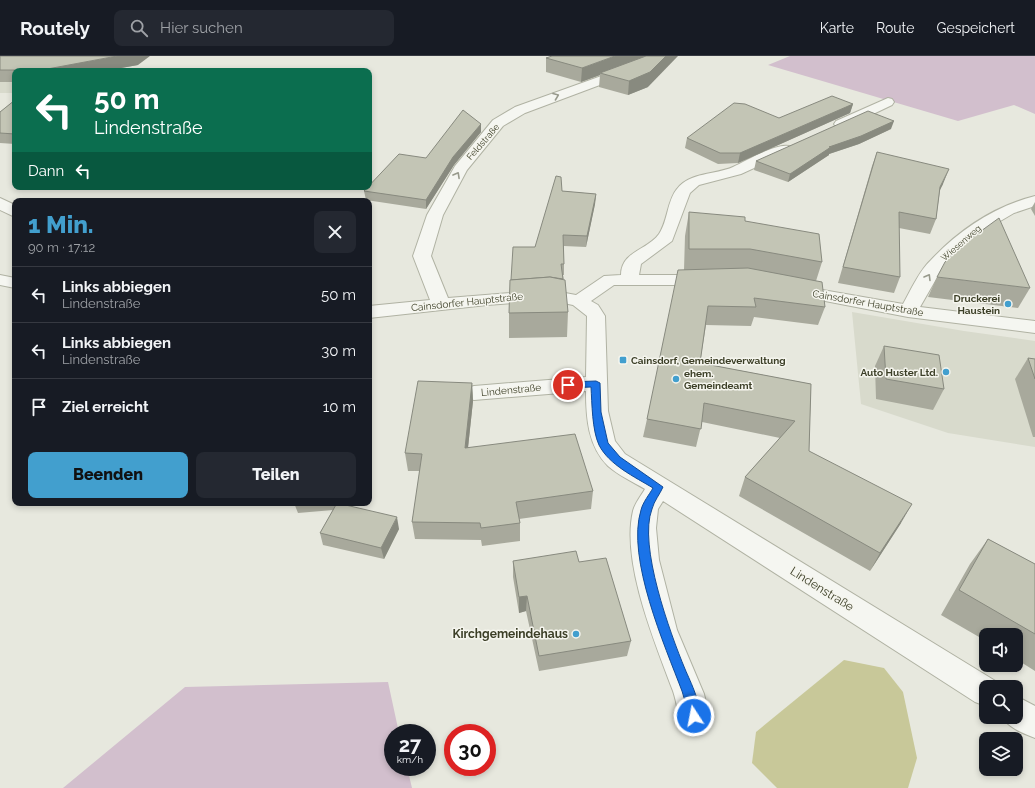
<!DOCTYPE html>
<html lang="de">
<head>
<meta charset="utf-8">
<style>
  body { margin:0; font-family:Raleway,sans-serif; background:#242831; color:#f1f3f6; height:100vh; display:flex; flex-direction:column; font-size:15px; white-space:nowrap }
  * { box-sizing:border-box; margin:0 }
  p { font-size:13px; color:#9ea1a6 }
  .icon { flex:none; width:22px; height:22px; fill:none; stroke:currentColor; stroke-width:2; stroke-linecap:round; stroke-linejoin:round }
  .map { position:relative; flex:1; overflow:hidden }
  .details { position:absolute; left:12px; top:142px; width:360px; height:308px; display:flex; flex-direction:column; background:#171b24; border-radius:8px; box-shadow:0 2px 6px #0003 }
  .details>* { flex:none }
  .banner { position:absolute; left:12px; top:12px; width:360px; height:122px; border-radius:8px; box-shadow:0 2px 6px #0003; background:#0b6e4f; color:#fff; overflow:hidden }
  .controls { position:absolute; left:979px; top:572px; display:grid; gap:8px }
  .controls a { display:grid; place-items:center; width:44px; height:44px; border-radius:8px; background:#171b24; box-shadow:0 2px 6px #0003; font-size:20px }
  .speed { position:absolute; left:384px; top:668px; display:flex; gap:8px; font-size:20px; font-weight:700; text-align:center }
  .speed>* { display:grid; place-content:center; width:52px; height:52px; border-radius:50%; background:#171b24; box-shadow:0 2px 6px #0003; line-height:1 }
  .speed small { font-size:10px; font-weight:400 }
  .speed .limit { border:6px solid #d22; background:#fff; color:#111 }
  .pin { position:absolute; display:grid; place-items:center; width:34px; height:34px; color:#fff; margin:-17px; border:2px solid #fff; border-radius:50%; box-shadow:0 1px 4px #0007 }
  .me { position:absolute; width:44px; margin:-22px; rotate:349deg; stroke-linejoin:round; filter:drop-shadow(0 0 3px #0008) }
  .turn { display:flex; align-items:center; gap:14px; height:84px; padding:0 16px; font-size:18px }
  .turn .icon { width:52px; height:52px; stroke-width:2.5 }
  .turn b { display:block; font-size:28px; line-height:34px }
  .then { display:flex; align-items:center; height:38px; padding:0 16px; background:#0003; gap:8px; font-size:15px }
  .round { display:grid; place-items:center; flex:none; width:42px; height:42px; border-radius:8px; background:#242831 }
  .headline { display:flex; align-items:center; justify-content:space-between; height:68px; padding:0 16px }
  h1 { font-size:24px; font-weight:800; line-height:30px; color:#429fce }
  .primary-button { display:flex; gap:8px; margin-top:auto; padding:8px 16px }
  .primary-button a { flex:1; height:46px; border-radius:8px; background:#429fce; color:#111; font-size:16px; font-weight:800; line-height:46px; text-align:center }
  .primary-button a+a { background:#242831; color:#f1f3f6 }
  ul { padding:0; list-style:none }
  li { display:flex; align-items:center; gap:12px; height:56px; padding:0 16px; border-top:1px solid #363941 }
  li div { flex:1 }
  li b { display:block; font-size:15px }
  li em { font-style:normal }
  header { display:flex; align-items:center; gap:24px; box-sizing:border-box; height:56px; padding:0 20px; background:#171b24; border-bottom:1px solid #363941 }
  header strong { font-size:19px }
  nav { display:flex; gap:22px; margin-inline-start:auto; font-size:14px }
  .search { width:280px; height:36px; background:#242831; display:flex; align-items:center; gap:10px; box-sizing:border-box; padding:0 14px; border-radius:8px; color:#9ea1a6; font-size:15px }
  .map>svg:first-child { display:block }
</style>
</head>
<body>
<header>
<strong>Routely</strong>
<div class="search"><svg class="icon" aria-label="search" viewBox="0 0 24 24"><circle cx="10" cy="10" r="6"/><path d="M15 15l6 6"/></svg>Hier suchen</div>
<nav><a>Karte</a><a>Route</a><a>Gespeichert</a></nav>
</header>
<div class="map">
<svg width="1035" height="732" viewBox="0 0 1035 732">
  <rect width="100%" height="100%" fill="#e7e8de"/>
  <g fill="#d8dacc">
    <path d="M0 0 15 15V35L14 37H0Z"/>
    <path d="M852 256 964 275 1035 285V391L948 377 861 348Z"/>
  </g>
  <g fill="#d2bfcd">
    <path d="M790 0H1035V58L1014 49 958 65 768 9Z"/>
    <path d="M388 626 399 677H393V711H407L412 732H63L185 631Z"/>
  </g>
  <path fill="#c8c899" d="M844 604 884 612 903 636 917 702 908 732H777L752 707 756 676Z"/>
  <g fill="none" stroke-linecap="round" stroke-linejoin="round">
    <g stroke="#b0b2a3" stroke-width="2">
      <g id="street">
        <path d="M657 0H674L672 2 525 57 503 70 467 114 443 159 431 200 448 242 549 234 576 239 604 220 621 219C621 195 648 194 659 178 668 165 667 145 677 133 690 116 715 119 733 111 746 105 776 87 789 90L791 93 789 96 741 118 699 129 690 137 672 185 641 208 639 219H705L711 220 714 224 711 228 705 229H614L591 245 598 249 605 260 608 355 615 385 625 398 997 626 999 631H986V650L975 646 663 445 658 453 656 472 659 504 677 574 704 638 709 660 705 671 694 675 683 671C678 659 677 647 673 635 655 587 621 506 633 455 635 447 641 440 645 433 633 426 618 419 608 410 588 390 586 362 586 335L474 344 467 342 463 337 467 332 474 330 586 321 587 260 573 249 549 244 487 249 369 262V250L430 244 413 200 427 159 455 110 493 64 515 51Z"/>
        <path d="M888 42 892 43 894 46 892 49 846 71H836L834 68 836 65Z"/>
        <path d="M1035 140V150L1014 157 985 174 943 211 920 251 1035 265V277L908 261 794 239 788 238 785 234 788 230 794 229 903 248C911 234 919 215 931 204 959 174 995 150 1035 140Z"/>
        <path d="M0 142 15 149V161L0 154Z"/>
        <path d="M0 219 15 222V232L0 229Z"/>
        <path d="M1016 640 1035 650V682C1025 678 1008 672 1003 661H1016Z"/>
      </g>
    </g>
    <use href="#street" fill="#f5f6f1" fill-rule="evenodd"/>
  </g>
  <g fill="#a8a99c">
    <path d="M0 0 138 9 104 15H15V26H0Z"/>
    <path d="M552 0 648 31 628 39 599 31 600 19 581 26 546 16V2Z"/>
    <path d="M15 44V88L0 87V56Z"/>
    <path d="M853 48 850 57 738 107 718 108 685 92 687 82 779 62Z"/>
    <path d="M481 68V76L454 109 426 153 366 144 364 135 426 102Z"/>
    <path d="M891 73 859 88 829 98V99L788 126 754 114 756 105Z"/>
    <path d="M877 96 943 128 940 134 936 163 930 178 899 172 900 221 894 237 838 227 872 110Z"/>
    <path d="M562 135 596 138 595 148 586 191 564 190V219H563L568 256 567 281 509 282V257L511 224 535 191Z"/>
    <path d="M1035 146V160L1031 153Z"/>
    <path d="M689 156 745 165 822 206 816 225 825 251 818 269 754 261 751 270 706 269 700 307 811 328 809 395 901 467 870 515 739 440 745 421 780 382 702 366 696 391 643 381 647 363 684 214 685 180Z"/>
    <path d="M937 221 1030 232 1018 252 928 241Z"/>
    <path d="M884 290 944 333 933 354 876 343 875 310Z"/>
    <path d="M1028 302 1035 303V381H1033L1015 323Z"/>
    <path d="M472 327 473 345 468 392 593 435 591 453 519 463 520 467V485L482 490 481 484 415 483 412 466 420 415H408L405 397Z"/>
    <path d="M294 447H345L344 449 399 473 384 503 323 489 320 477 333 454 298 457Z"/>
    <path d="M988 483 1035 508V615L1016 603V579H986V585L941 559 970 508Z"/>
    <path d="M513 505 579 506 631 585 627 600 539 615 526 555 519 557 513 521Z"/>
  </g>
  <g fill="#888a7f">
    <path d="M117 0H150L138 9 104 15H43L42 14Z"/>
    <path d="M615 0H653L600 17V19L581 26 582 12Z"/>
    <path d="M666 0H678L648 31 628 39 629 25Z"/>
    <path d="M853 48 850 57 738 107 740 97Z"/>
    <path d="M894 65 891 73 859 88 829 98V99L788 126 790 118 829 91Z"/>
    <path d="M481 68V76L454 109 426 153V144L453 101Z"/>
    <path d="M949 113 943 128 934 145 940 131Z"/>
    <path d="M596 138 595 148 586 191 587 180Z"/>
    <path d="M472 327 473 345 466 410 465 392Z"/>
    <path d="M912 448 901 467 870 515 880 497Z"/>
    <path d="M397 461 399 473 384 503 381 492Z"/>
    <path d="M527 540 526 555 519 557V541Z"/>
  </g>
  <g fill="#c3c5b5" stroke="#888a7f">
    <path d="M0 0H117L42 14H0Z"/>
    <path d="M552 0H615L582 12 546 2Z"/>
    <path d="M646 0H666L650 16 629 25 600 17Z"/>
    <path d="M832 40 853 48 740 97H720L687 82 734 47 745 48 779 62Z"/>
    <path d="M15 44V78L0 77V56Z"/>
    <path d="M463 54 481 68 453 101 426 144 364 135 399 98 426 102Z"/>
    <path d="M868 55 894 65 861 80 829 91H831L790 118 756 105Z"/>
    <path d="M877 96 949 113 940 131 936 163 899 156 900 221 843 211Z"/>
    <path d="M556 120 561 121 562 135 596 138 587 180 563 179 564 208H561L563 223 550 221 511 224 513 191H535Z"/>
    <path d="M689 156 745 161V165L819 178 822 206 750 193H689Z"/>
    <path d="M999 162 1030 232 937 221 945 206 959 191Z"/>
    <path d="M748 212 822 226 825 251 754 242 756 251 708 250 700 307 811 328 809 395 912 448 880 497 745 421 795 365 704 347 701 373 647 363 678 214Z"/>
    <path d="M550 221 565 224 568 256 509 257 510 224Z"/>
    <path d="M884 290 939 299 944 333 886 323Z"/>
    <path d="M1028 302 1035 303V323Z"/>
    <path d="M418 325 472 327 465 392 575 378 593 435 516 446 520 467 481 472 480 467 412 466 422 398 405 397Z"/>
    <path d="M337 447 397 461 381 492 320 477Z"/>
    <path d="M988 483 1035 508V578L959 534Z"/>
    <path d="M576 495 579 506 606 502 631 585 539 600 527 540 519 541 513 505Z"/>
  </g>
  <defs><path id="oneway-chevron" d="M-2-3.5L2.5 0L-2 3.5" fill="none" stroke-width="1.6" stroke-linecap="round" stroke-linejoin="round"/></defs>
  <g stroke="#989a8c">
    <use href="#oneway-chevron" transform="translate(556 40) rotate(-21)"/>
    <use href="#oneway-chevron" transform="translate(457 119) rotate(-61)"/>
    <use href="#oneway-chevron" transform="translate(928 221) rotate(-59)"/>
  </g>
  <path fill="#1a73e8" stroke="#114b97" d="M596 325 600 327 601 356 608 387 620 401 663 431C660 438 654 445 652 453 638 489 670 577 685 613 690 625 704 652 698 665L694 667 689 665C685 655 686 645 682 635 665 590 626 502 641 454 643 446 649 439 653 432 635 421 609 409 599 389 592 374 592 347 591 331L568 332 564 329 568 326Z"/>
  <g fill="#429fce" stroke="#f5f5ee" stroke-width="1.5">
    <circle cx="1008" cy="248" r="4"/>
    <rect x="619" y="300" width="8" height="8" rx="2"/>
    <circle cx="946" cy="316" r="4"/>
    <circle cx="676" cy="323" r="4"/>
    <circle cx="576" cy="578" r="4"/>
  </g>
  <g text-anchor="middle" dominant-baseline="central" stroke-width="3" stroke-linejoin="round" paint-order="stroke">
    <g font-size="9" fill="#3c3f27" stroke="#f5f5ee">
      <text transform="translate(483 86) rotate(-49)">Feldstraße</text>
      <text transform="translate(961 187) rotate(-41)">Wiesenweg</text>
    </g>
    <g font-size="10" font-weight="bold" fill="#3c3f27" stroke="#f5f5ee" text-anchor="end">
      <text x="1000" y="242">Druckerei<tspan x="1000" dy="12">Haustein</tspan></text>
      <text x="631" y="304" text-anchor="start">Cainsdorf, Gemeindeverwaltung</text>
      <text x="938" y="316">Auto Huster Ltd.</text>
      <text x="684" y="317" text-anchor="start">ehem.<tspan x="684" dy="12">Gemeindeamt</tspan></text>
    </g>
    <g font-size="10" fill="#3c3f27" stroke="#f5f5ee">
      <text transform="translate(467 246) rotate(-6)">Cainsdorfer Hauptstraße</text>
      <text transform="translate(868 247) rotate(10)">Cainsdorfer Hauptstraße</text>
      <text transform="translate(511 334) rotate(-5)">Lindenstraße</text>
    </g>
    <g font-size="12" fill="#3c3f27" stroke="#f5f5ee">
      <text transform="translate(822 533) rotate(32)">Lindenstraße</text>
    </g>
    <g font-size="12" font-weight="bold" fill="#3c3f27" stroke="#f5f5ee" text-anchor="end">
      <text x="568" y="578">Kirchgemeindehaus</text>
    </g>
  </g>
</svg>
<div class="controls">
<a><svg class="icon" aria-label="sound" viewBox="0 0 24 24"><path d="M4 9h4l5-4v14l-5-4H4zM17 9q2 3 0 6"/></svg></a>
<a><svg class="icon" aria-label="search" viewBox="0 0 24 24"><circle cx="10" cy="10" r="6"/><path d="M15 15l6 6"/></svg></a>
<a><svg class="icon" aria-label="layers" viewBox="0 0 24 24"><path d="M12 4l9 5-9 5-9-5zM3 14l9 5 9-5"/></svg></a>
</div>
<div class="speed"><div>27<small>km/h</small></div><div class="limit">30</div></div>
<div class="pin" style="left:568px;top:329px;background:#d93025"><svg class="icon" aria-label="arrive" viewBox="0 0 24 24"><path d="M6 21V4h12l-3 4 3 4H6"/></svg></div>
<svg class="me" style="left:694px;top:660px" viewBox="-20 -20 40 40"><circle r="17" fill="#1a73e8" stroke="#fff" stroke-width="3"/><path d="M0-11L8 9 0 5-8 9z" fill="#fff"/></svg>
<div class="banner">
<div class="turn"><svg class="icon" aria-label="left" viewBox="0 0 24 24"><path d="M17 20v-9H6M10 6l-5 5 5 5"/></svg><div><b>50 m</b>Lindenstraße</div></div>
<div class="then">Dann<svg class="icon" aria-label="left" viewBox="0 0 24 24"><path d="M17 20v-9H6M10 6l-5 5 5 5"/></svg></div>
</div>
<section class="details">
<div class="headline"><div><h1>1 Min.</h1><p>90 m · 17:12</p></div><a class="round"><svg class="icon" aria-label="close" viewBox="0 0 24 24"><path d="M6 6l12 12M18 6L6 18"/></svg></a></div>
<ul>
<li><svg class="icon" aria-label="left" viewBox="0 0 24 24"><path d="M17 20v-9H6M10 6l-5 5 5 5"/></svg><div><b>Links abbiegen</b><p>Lindenstraße</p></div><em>50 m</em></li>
<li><svg class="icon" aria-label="left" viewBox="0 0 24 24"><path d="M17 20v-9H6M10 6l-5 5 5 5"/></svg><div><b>Links abbiegen</b><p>Lindenstraße</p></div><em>30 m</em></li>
<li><svg class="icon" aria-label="arrive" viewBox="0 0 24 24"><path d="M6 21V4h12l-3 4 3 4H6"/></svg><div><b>Ziel erreicht</b></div><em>10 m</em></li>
</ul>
<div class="primary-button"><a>Beenden</a><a>Teilen</a></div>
</section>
</div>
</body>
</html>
